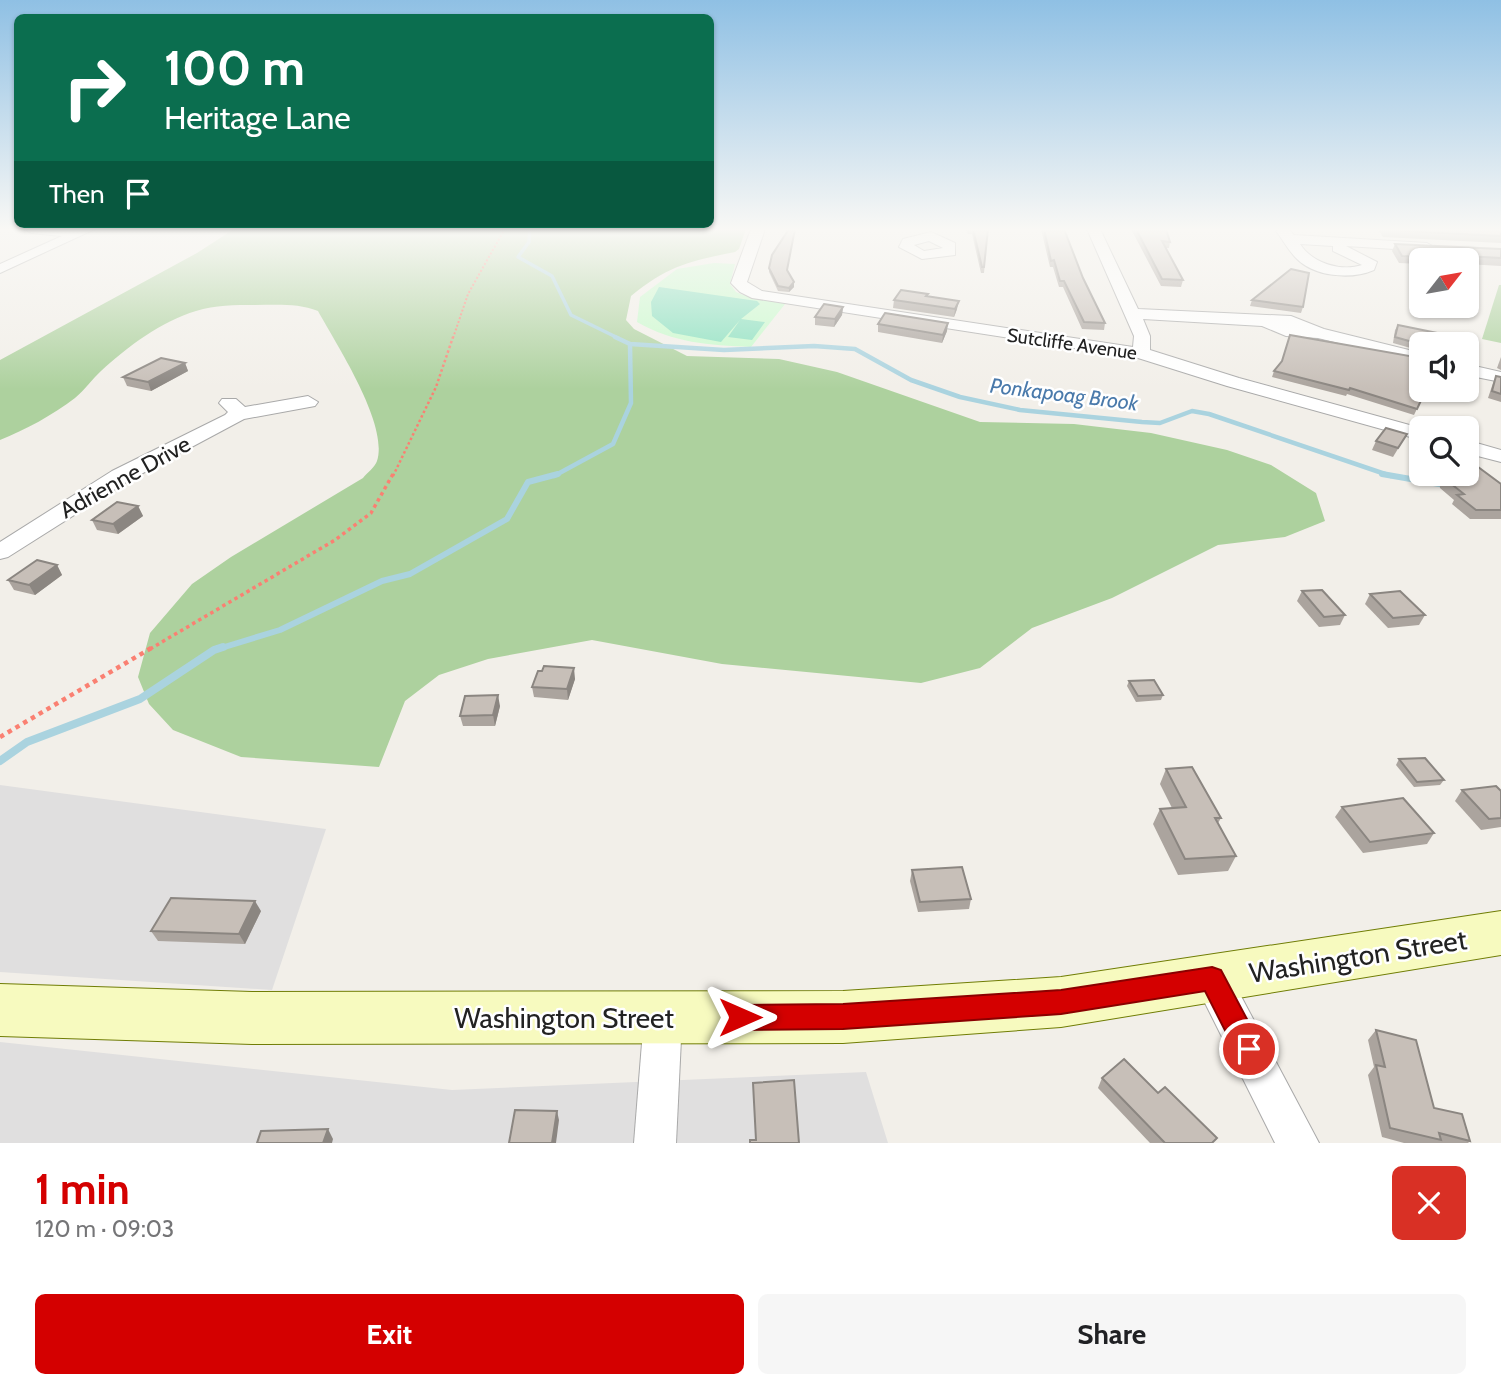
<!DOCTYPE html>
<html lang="en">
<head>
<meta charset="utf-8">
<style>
  body { margin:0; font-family:Cabin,sans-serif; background:#f6f6f6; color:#202124; height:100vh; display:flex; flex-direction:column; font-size:26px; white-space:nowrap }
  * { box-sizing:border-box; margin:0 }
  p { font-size:23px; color:#757577 }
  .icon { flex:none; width:38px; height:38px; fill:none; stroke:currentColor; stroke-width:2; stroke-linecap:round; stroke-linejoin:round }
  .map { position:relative; height:1143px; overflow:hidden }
  .side { display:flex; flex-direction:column; background:#fff; flex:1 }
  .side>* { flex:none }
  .guide { position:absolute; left:14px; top:14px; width:700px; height:214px; border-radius:10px; box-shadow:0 2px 5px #0004; background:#0b6e4f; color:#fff; overflow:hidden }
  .needle { width:46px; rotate:59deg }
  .controls { position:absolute; left:1409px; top:248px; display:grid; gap:14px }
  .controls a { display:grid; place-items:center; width:70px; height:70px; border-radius:10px; background:#fff; box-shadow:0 2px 5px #0004; font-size:35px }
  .pin { position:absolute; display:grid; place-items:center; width:60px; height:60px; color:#fff; margin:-30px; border:4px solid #fff; border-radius:50%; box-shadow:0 2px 7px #0007 }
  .me { position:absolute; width:77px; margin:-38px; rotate:90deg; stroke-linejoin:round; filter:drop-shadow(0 0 5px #0008) }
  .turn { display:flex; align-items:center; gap:24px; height:147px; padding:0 35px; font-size:32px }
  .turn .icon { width:91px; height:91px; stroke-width:2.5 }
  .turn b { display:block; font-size:49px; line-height:60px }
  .then { display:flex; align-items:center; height:66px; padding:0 35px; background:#0003; gap:14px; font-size:26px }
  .round { display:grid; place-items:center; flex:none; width:74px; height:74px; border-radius:10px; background:#f6f6f6 }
  .summary { display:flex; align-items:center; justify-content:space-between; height:119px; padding:0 35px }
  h1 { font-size:42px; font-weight:700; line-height:52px; color:#d40000 }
  .button { display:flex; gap:14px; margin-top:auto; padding:14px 35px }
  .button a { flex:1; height:80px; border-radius:10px; background:#d40000; color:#fff; font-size:28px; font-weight:700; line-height:80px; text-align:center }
  .button a+a { background:#f6f6f6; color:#202124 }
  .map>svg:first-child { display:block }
</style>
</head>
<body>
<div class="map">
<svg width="1501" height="1143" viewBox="0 0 1501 1143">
  <rect width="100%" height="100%" fill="#f2efe9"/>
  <g fill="#e0dfdf">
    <path d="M0 785 326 829 272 990 0 972Z"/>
    <path d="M0 1042 452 1090 866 1072 888 1143H0Z"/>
  </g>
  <g fill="#add19e">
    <path d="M234 229H746L739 249 735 252C689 261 668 266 631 296L626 320 634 329 687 356 779 359 837 372 980 422 1074 424 1151 433 1227 450 1271 465 1316 493 1325 521 1285 537 1218 545 1112 598 1032 628 980 668 921 683 722 664 592 640 488 659 439 675 405 701 379 767 241 757 173 730 149 704 138 677 150 633 192 584 231 557 363 478C367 473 375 467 377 461 389 424 336 344 318 311 298 303 276 305 255 305 235 305 215 305 196 311 162 321 127 347 101 371 92 379 85 390 75 398 53 415 25 430 0 440V360L197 253Z"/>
    <path d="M1499 285H1501V343L1482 339Z"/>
  </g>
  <path fill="#c8facc" d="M714 263 735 264 730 284 736 292 743 295 785 304 751 347C708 345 674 343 637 322L640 297 677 269Z"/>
  <path fill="#88e0be" d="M659 287 757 301 760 304 741 319 765 322 752 340 728 337 740 320 721 342 673 333 652 316 651 302Z"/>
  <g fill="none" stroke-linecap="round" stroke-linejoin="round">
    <path stroke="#aad3df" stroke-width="3.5" d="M530 229 529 242 518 257 552 276 571 315 618 338"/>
    <g stroke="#aad3df" stroke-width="4.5">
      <path d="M615 337 630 344 724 350 814 346 855 349 911 380 960 397 1020 410 1142 422 1160 423 1192 411 1209 414 1391 476"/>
      <path d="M554 476 613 444 631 403 630 344"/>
    </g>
    <g stroke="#aad3df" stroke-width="6">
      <path d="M1382 474 1445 485"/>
      <path d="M218 649 280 630 382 581 410 574 507 519 528 482 558 474"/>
    </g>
    <path stroke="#aad3df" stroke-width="8" d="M0 761 27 742 140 699 214 650 223 647"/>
    <g stroke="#a9a9a9" stroke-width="2">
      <g id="street">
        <path d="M24 229H95L0 273V264L62 236 31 233Z"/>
        <path d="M751 229H765L747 282 762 291 1133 347 1134 336 1087 229H1100L1138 309 1291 316 1324 329 1421 353V363L1318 338 1286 336 1262 326 1143 319 1150 336V350L1239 378 1424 429H1421V440L1227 386 1138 358 752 298 740 292 731 283Z"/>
        <path d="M1278 229H1288L1294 235 1427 243 1434 247 1427 251 1346 246 1377 262 1374 270C1351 280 1314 277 1296 258 1288 250 1283 240 1276 231ZM1300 244 1333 246V251L1362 265C1341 272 1312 263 1300 244Z"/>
        <path d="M931 232 955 243V255L922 259 899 247 903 239ZM929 241 943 248 924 251 914 245Z"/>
        <path d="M1466 364 1501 372V382L1466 375Z"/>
        <path d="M308 396 318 402 315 406 244 419 128 481 8 557 0 559V542L112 471 225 415 228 412 219 403 222 399H236L245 407Z"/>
        <path d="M1466 440 1501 450V462L1466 453Z"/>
        <path d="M1212 961 1225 966 1319 1143H1275L1193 979 1199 966Z"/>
        <path d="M663 999 677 1005 682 1018 676 1143H634L644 1018 649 1005Z"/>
      </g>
    </g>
    <g stroke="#707d05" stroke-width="2">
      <path id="secondary" d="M1501 911V955L1061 1027 843 1043 252 1044 0 1036V984L252 992 843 991 1061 977Z"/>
    </g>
    <path stroke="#fa8072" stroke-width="2" stroke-dasharray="2 2" stroke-linecap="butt" d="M453 338 468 294 503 232"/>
    <path stroke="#fa8072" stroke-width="2.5" stroke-dasharray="2.5 2.5" stroke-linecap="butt" d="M393 476 436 387 453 337"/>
    <path stroke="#fa8072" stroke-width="3.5" stroke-dasharray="3.5 3.5" stroke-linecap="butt" d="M150 649 335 540 371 513 393 474"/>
    <path stroke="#fa8072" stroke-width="4.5" stroke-dasharray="4.5 4.5" stroke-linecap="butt" d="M0 737 153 647"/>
    <use href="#street" fill="#fff" fill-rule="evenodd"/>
    <use href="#secondary" fill="#f7fabf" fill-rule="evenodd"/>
  </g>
  <g fill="#aba49e">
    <path d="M960 229H988L984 273H981L972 234H968L966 229Z"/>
    <path d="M1041 229H1064L1083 278 1105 323 1104 330 1082 329 1063 287H1059L1053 267H1050Z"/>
    <path d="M1131 229H1166L1170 242 1169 248H1166L1183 280 1181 287 1161 286Z"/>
    <path d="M1378 229 1501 230V243L1383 237Z"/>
    <path d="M1395 244 1501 249V266L1466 264V261H1421V264L1399 263 1392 251Z"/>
    <path d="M769 268 788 271 794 282V287L789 292 778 291 769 272Z"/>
    <path d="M894 300 957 309 954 317 893 308Z"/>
    <path d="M1252 300 1303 307 1301 313 1250 306Z"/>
    <path d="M843 307 842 315 834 327 815 325V317Z"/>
    <path d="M878 324 947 331 942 343 878 332Z"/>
    <path d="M1398 325 1421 345V351L1393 343 1395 330Z"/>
    <path d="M1501 357V370L1497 368Z"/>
    <path d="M185 363 188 371 151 391 127 386 123 377Z"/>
    <path d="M1274 371 1426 390 1414 415 1347 394 1346 396 1272 377Z"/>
    <path d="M1496 376 1501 377V402L1488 398 1493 383Z"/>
    <path d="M1407 434 1393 457 1372 450 1376 441Z"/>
    <path d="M1439 474H1466L1501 484V519H1470L1452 504 1454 500 1440 488Z"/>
    <path d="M138 506 143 516 118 534 97 530 92 520Z"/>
    <path d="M57 565 62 575 35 595 14 590 8 580Z"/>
    <path d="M1302 591 1345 615 1340 625 1319 627 1297 601Z"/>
    <path d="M1370 594 1425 615 1419 625 1388 628 1365 604Z"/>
    <path d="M575 679 568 700 534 697 532 687Z"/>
    <path d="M1129 681 1163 695 1161 700 1136 702 1127 686Z"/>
    <path d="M500 706 495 726H463L460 716Z"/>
    <path d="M1399 759 1444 780 1440 785 1414 787 1396 765Z"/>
    <path d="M1166 769 1221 818 1218 823 1236 856 1228 871 1178 875 1153 824 1160 809 1172 808 1160 784Z"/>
    <path d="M1462 790 1501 791V827L1481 830 1455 801Z"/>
    <path d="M1342 807 1434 833 1427 844 1363 853 1335 817Z"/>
    <path d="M912 870 971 899 969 909 918 912 910 881Z"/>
    <path d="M261 911 245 944 158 941 151 931Z"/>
    <path d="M1376 1030 1434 1108 1470 1141 1468 1143H1404L1382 1137 1368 1075 1374 1067 1368 1040Z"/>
    <path d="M1102 1078 1158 1093 1212 1143H1150L1098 1088Z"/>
  </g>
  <g fill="#8b8681">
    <path d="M794 282V287L789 292V288Z"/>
    <path d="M959 301 957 309 954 317 955 309Z"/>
    <path d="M843 307 842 315 834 327 835 319Z"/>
    <path d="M948 323 947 331 942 343 943 335Z"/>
    <path d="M185 363 188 371 151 391 148 382Z"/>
    <path d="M138 506 143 516 118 534 113 524Z"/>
    <path d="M57 565 62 575 35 595 29 585Z"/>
    <path d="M574 668 575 679 568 700 567 689Z"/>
    <path d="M498 695 500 706 495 726 493 715Z"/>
    <path d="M255 901 261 911 245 944 239 934Z"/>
    <path d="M557 1111 559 1120 556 1143H552Z"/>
    <path d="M328 1129 333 1139 332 1143H323Z"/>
  </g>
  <g fill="#c7bfb8" stroke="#8b8681" stroke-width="2">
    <path d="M789 229H795L787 270 794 282 789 288 778 286 769 268 772 255Z"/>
    <path d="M973 229H988L984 267H982Z"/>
    <path d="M1044 229H1064L1083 278 1105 323 1084 322 1064 281H1060L1054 260 1051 261Z"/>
    <path d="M1136 229H1166L1170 242 1162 241 1183 280 1162 279Z"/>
    <path d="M1385 229H1498L1501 230V236L1386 230Z"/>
    <path d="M1395 244 1501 249V258L1463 256 1466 259 1402 256Z"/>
    <path d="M1291 269 1309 273 1303 307 1252 300Z"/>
    <path d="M901 290 928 294 926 296 959 301 955 309 894 300Z"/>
    <path d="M824 304 843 307 835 319 815 317Z"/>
    <path d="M885 313 948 323 943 335 878 324Z"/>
    <path d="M1398 325 1462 338 1459 345H1423L1395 337Z"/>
    <path d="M1290 335 1421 358V390H1426L1417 409 1350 388 1349 390 1274 371 1282 361Z"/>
    <path d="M161 358 185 363 148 382 123 377Z"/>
    <path d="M1496 376 1501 377V394L1492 391Z"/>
    <path d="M1386 428 1407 434 1398 448 1376 441Z"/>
    <path d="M1466 458 1501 484V510H1476L1457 495 1464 494 1445 479 1444 474H1466Z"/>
    <path d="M117 502 138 506 113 524 92 520Z"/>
    <path d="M37 560 57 565 29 585 8 580Z"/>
    <path d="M1322 590 1345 615 1324 617 1302 591Z"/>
    <path d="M1400 591 1425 615 1393 618 1370 594Z"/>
    <path d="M544 666 574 668 567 689 532 687 538 671H542Z"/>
    <path d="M1154 680 1163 695 1138 696 1129 681Z"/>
    <path d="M498 695 493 715 460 716 465 696Z"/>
    <path d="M1425 758 1444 780 1417 782 1399 759Z"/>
    <path d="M1192 767 1221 818H1215L1236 856 1185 859 1160 809 1186 807 1166 769Z"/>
    <path d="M1496 786 1501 791V818L1489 819 1462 790Z"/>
    <path d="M1403 798 1434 833 1370 842 1342 807Z"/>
    <path d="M962 867 971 899 920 902 912 870Z"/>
    <path d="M171 898 255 901 239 934 151 931Z"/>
    <path d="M1376 1030 1416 1040 1434 1108 1462 1114 1470 1141 1439 1133 1441 1140 1390 1128 1376 1065 1385 1067Z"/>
    <path d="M1124 1059 1158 1093 1165 1087 1217 1138 1212 1143H1165L1102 1078Z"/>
    <path d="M794 1080 799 1143H750V1140H756L753 1083Z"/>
    <path d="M515 1110 557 1111 552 1143H509Z"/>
    <path d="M328 1129 323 1143H257L261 1131Z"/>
  </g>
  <linearGradient id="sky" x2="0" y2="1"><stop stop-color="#8fc0e4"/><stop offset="0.59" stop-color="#f9f8f5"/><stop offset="1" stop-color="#f9f8f5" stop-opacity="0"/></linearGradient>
  <rect width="1501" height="389" fill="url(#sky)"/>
  <path fill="#d40000" stroke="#8a0000" stroke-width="2" d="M1212 967 1221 970 1258 1040 1262 1049 1258 1058 1249 1062 1239 1058 1205 991 1061 1014 843 1029 740 1030 731 1026 728 1017 731 1009 740 1005 843 1004 1061 990Z"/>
  <g text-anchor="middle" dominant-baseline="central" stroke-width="5" stroke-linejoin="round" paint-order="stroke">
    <g font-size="19" fill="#222" stroke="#fff">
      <text transform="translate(1072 344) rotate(8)">Sutcliffe Avenue</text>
    </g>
    <g font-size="21" font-style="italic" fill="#4a7aab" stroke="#fff">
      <text transform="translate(1064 394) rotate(7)">Ponkapoag Brook</text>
    </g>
    <g font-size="23" fill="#222" stroke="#fff">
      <text transform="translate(125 477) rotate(-29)">Adrienne Drive</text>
    </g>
    <g font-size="28" fill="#222" stroke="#fff">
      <text transform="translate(1358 956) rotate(-9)">Washington Street</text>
      <text x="564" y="1018">Washington Street</text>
    </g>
  </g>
</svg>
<div class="controls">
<a><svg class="needle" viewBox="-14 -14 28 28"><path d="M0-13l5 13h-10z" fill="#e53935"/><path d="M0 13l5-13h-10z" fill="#757577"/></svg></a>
<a><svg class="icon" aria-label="sound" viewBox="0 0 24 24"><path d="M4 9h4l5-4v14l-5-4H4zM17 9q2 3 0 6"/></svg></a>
<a><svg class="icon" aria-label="search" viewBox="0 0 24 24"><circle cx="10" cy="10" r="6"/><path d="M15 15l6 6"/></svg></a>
</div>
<div class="pin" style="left:1249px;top:1049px;background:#d93025"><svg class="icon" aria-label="arrive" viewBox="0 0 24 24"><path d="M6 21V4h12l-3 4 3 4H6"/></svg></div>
<svg class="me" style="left:740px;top:1017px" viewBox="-20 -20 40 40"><path d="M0-17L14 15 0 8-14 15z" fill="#d40000" stroke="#fff" stroke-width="4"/></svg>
<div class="guide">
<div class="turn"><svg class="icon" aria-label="right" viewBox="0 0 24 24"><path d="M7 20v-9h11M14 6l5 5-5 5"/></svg><div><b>100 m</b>Heritage Lane</div></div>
<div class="then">Then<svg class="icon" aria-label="arrive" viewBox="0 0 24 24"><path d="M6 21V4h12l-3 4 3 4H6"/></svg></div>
</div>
</div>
<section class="side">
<div class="summary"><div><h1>1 min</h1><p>120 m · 09:03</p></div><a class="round" style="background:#d93025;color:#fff"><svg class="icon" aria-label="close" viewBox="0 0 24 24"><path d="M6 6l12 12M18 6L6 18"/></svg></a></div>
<div class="button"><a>Exit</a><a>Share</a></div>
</section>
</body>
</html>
